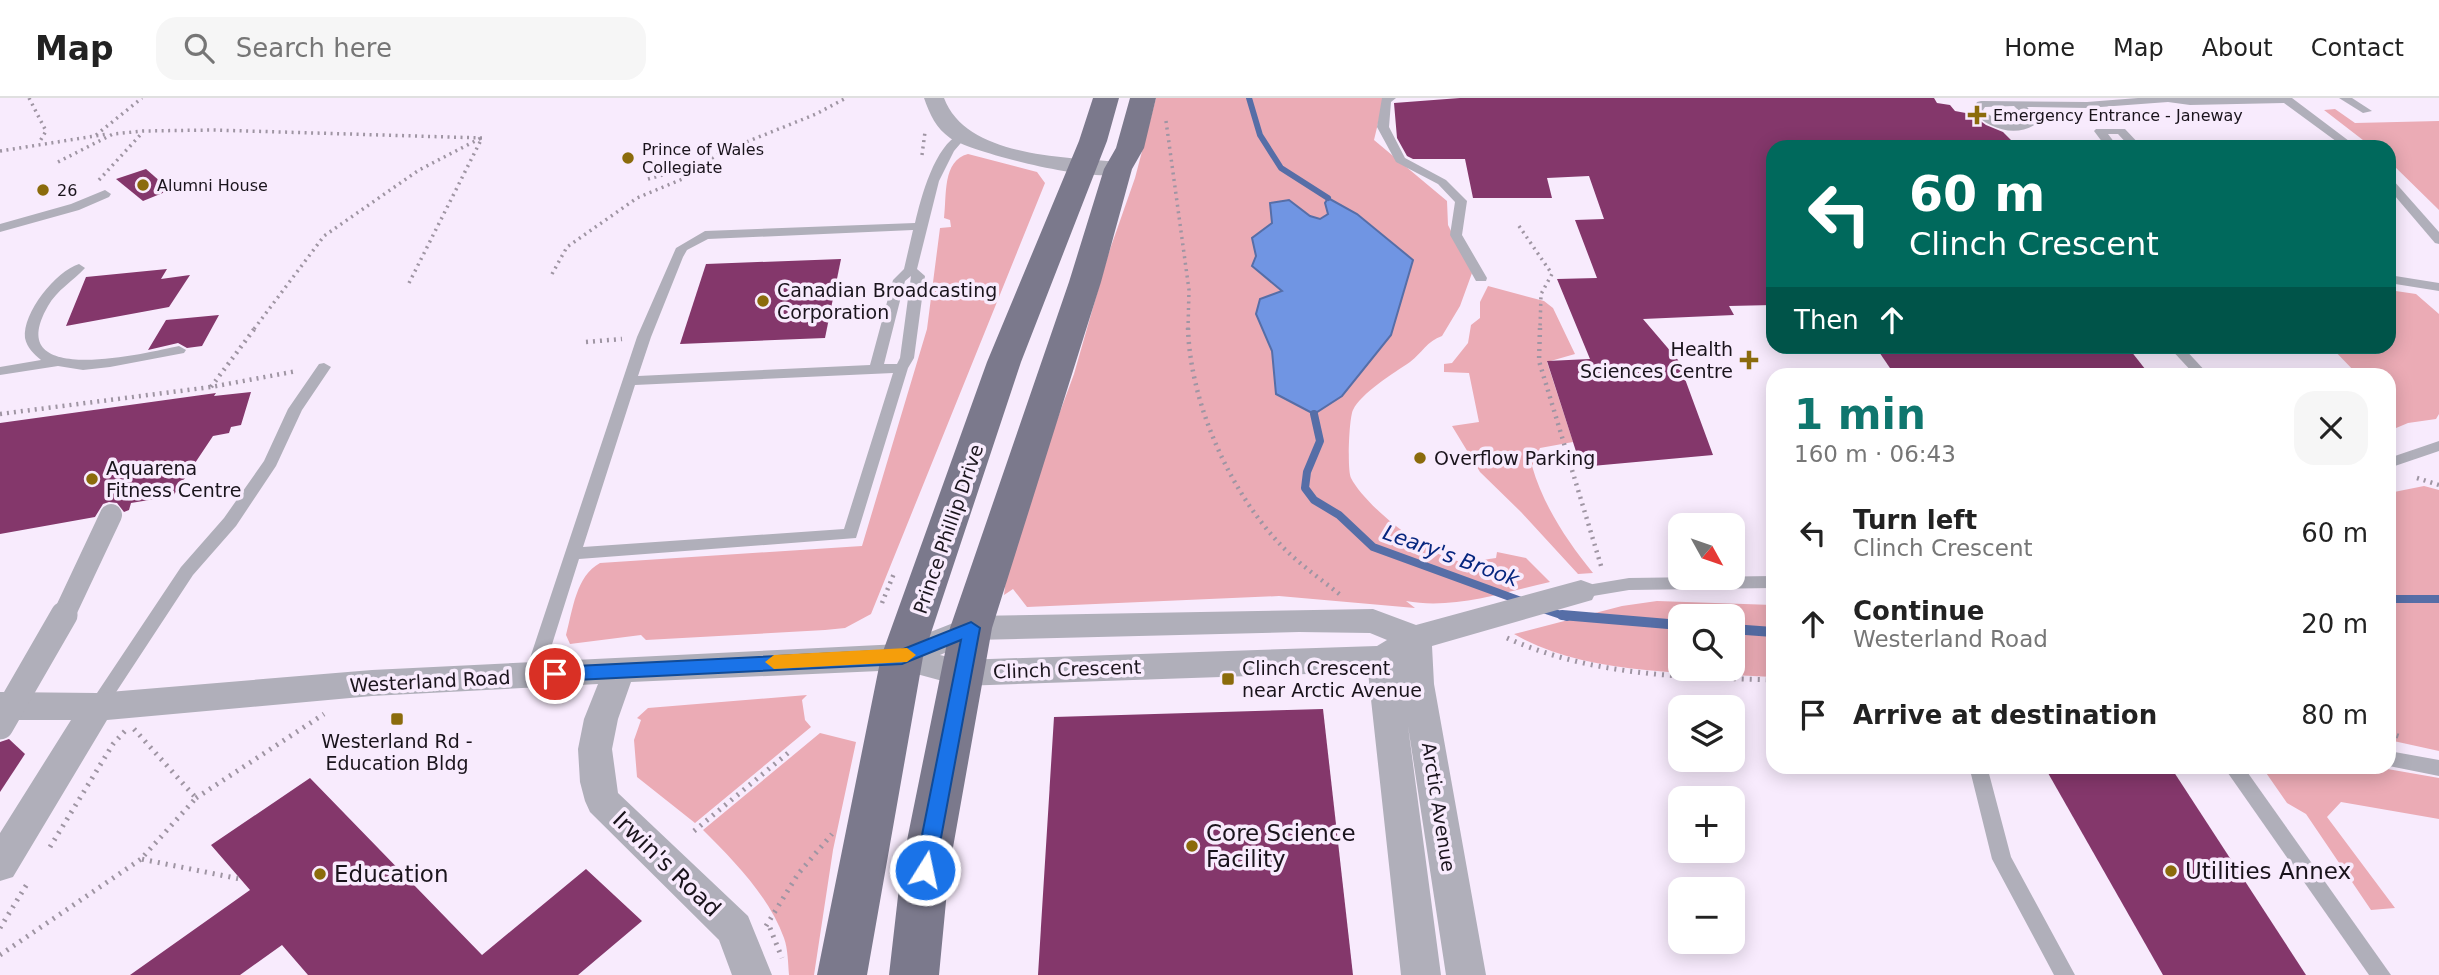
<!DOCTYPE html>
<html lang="en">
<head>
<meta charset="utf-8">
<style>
  body { margin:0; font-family:"DejaVu Sans",sans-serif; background:#f6f6f6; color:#222; height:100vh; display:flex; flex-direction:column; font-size:26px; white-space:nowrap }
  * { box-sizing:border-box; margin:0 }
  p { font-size:23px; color:#767676 }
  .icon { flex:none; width:38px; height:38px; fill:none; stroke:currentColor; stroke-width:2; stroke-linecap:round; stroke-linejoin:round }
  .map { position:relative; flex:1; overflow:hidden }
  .panel { position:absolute; left:1766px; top:270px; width:630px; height:406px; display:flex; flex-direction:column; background:#fff; border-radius:21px; box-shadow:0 4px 18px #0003 }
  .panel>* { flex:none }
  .hud { position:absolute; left:1766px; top:42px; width:630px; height:214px; border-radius:21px; box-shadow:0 4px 18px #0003; background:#00695c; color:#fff; overflow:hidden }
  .needle { width:46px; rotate:130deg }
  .controls { position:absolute; left:1668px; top:415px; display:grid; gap:14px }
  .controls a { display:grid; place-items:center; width:77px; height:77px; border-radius:14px; background:#fff; box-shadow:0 4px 18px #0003; font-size:35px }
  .pin { position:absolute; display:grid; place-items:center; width:60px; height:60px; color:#fff; margin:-30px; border:4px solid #fff; border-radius:50%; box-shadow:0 2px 7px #0007 }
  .me { position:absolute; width:77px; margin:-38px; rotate:10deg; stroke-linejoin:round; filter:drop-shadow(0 0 5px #0008) }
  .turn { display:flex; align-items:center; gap:24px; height:147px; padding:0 28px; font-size:32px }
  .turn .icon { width:91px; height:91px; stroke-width:2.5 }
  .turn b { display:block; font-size:49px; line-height:60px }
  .then { display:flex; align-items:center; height:66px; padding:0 28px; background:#0003; gap:14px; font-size:26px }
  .round { display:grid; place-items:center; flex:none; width:74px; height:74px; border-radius:21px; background:#f6f6f6 }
  .overview { display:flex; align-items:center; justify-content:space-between; height:119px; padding:0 28px }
  h1 { font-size:42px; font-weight:700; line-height:52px; color:#0f766e }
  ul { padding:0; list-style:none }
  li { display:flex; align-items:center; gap:21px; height:91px; padding:0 28px }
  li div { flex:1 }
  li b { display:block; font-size:26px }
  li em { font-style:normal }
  header { display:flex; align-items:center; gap:42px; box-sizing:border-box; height:98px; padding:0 35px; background:#fff; border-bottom:2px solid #e0e0e0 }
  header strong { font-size:33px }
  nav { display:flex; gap:38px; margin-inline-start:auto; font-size:24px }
  .search { width:490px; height:63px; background:#f6f6f6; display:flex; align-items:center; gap:18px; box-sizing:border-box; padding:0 24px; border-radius:21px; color:#767676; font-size:26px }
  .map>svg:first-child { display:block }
</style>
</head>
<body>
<header>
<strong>Map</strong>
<div class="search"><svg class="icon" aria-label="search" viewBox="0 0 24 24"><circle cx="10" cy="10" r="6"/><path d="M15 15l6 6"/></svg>Search here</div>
<nav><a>Home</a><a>Map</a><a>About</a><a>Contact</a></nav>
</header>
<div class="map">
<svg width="2439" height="877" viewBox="0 0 2439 877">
  <rect width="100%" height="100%" fill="#f8ebfd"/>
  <g fill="#ebabb5" fill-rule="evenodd">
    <path d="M1156 0H1384L1374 42 1447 103 1448 127 1472 175 1460 208 1442 238C1427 243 1422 255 1410 264 1394 275 1361 295 1353 312 1349 320 1347 372 1351 380 1365 408 1432 462 1464 464 1474 465 1486 461 1496 460L1497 454 1526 460 1550 484C1505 494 1453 512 1406 503L1415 510 1279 498 1027 509 1013 491 1004 497 1006 480 1037 376 1074 276 1108 157 1135 80Z"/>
    <path d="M2335 11 2355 25 2439 23V112L2389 63V49H2372L2324 12Z"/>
    <path d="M968 56 1037 74 1045 85 871 516 845 530 825 532 646 542 641 537 570 546 566 537C573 511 576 478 600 465L862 448 927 231 940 130 951 129 950 122 944 120C947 97 942 63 968 56Z"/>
    <path d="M1488 188 1544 203 1553 210 1575 256 1547 264 1573 344 1540 350 1532 368C1543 407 1567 443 1593 475L1578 476 1521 414 1480 374 1452 328 1479 324 1469 275 1444 274V266L1452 265 1468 245 1471 227 1480 220V204Z"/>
    <path d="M2389 192 2416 196 2439 216V316L2436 321 2408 325 2389 333V320L2395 319 2389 312V276H2357L2331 249 2389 248Z"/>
    <path d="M2424 388 2439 392V653L2389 642V395Z"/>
    <path d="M1657 503 1773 507V579C1691 574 1586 578 1514 536L1622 508ZM1680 518H1732V570H1680Z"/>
    <path d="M807 597 802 602 805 622 811 629 695 725 637 679 634 642 641 622 637 620 648 610Z"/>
    <path d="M820 635 856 644 833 752 814 877H789C788 865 788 851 784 840 769 798 733 762 703 732Z"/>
    <path d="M2262 669H2376L2439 680V721L2341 704 2327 719 2395 810 2371 812 2306 716 2287 705Z"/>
  </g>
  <path fill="#7095e3" stroke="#566ea7" stroke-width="2" d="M1328 100 1357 116 1413 162 1391 237 1342 298 1314 316 1276 296 1272 253 1256 216 1260 201 1282 193 1252 168 1256 158 1252 140 1272 125 1270 105 1289 102 1310 118 1320 121 1328 116 1325 105Z"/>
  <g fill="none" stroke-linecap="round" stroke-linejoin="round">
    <path stroke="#566ea7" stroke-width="6" d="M1249 0 1260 37 1281 70 1328 100"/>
    <g stroke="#566ea7" stroke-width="8">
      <path d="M1314 316 1320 343 1307 374 1305 390 1314 402 1339 417 1373 449 1521 503"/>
      <path d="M2389 501H2439"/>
      <path d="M1543 511 1567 519"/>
    </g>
    <g stroke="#566ea7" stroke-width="10">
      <path d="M1562 517 1680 527"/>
      <path d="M1732 531 1773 534"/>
    </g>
  </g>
  <g fill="#84376b">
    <path d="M1460 0H1934L1937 5 1950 7 1955 13 1971 16 1986 27 2003 34 2018 49H1773V207L1729 208 1734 217 1643 221 1678 262 1713 357 1581 369 1547 263 1590 261 1557 181 1597 180 1575 122 1604 121 1589 78 1547 80 1552 100H1473L1465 61H1413L1407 58 1397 40 1394 5Z"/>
    <path d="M146 71 170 92 143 103 116 81Z"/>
    <path d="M841 161 825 240 680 246 706 166Z"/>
    <path d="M167 171 161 181 190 177 169 209 66 228 86 179Z"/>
    <path d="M219 217 202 248 187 250 178 245 148 252 166 222Z"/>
    <path d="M1875 248H2127L2149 276H1894Z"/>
    <path d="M251 294 241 327 231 329 229 335 213 338 173 398 131 405 129 412 124 414 117 405 109 404 103 406 95 419 0 436V325L216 295 214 298Z"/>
    <path d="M1323 611 1353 877H1038L1054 619Z"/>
    <path d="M9 641 25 656 0 694V644Z"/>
    <path d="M2044 668H2170L2306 877H2163Z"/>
    <path d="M310 680 482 857 586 771 642 823 578 877H308L282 847 240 877H130L250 792 211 747Z"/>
  </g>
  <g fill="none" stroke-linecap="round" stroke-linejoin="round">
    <g stroke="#9f95a3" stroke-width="3.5" stroke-dasharray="2 4.5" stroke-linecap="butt">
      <path d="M29 0 46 33 39 45"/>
      <path d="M1166 23 1189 192 1188 231"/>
      <path d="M96 37 142 0"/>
      <path d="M0 53 108 36"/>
      <path d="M922 57 925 34"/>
      <path d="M58 64 113 36 143 33 214 32 482 40"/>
      <path d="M648 81 677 73 687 75"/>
      <path d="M99 82 143 34"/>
      <path d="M1519 128 1552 176 1541 196 1540 231"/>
      <path d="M552 176 567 149 637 100 685 80 719 55 816 16 846 0"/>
      <path d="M409 185 482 40"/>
      <path d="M254 231 324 138 419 72 481 40"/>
    </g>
    <g stroke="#9f95a3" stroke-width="4.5" stroke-dasharray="2 5" stroke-linecap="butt">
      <path d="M1188 230C1190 303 1228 390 1278 444 1297 465 1321 481 1343 499"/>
      <path d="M1540 230 1539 263 1602 471"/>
      <path d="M586 244 622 241"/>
      <path d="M211 289 255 230"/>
      <path d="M0 316 211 289 297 273"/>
      <path d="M2417 380 2439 387"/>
      <path d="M882 505 895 473"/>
    </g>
    <g stroke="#9f95a3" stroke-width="5" stroke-dasharray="2 6" stroke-linecap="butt">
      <path d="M1507 540C1592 578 1681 579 1773 582"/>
      <path d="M134 631 196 700 141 761 240 781"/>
      <path d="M2389 635 2404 640"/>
      <path d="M196 700 324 616"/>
      <path d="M694 733 788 655"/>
      <path d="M50 749 113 646 125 633"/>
      <path d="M766 828 798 776 832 736"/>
      <path d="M0 830 27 786"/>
      <path d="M770 830 782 860"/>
      <path d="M0 857 141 761"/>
    </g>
    <g fill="#b0afba" fill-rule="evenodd">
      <path d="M1382 0H1396L1391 4 1389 29 1405 60 1446 82 1467 103 1462 137 1487 180 1486 183H1476L1450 137 1455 104 1438 86 1396 64 1377 29Z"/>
      <path d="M2138 0H2292L2357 49H2344L2284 5 2190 7 2168 4 2087 10 2027 9 2040 23C2019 41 1989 32 1972 13L1977 4 1981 3 2087 4ZM2014 8 2028 22C2011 31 1997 23 1983 12L1985 9Z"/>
      <path d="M2339 0H2352L2372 13 2363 15Z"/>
      <path d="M2096 31H2125L2142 49H2130L2118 36H2108L2118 49H2106L2094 33Z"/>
      <path d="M960 36 966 39 954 53 939 83 917 171 925 178 914 260 908 270 856 440 579 461 542 578 539 583 533 585 527 583 524 578 637 239 676 150 705 133 915 125C921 99 935 47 960 36ZM913 132 904 171 893 182 870 267 638 278 651 239 683 159 687 152 708 141ZM911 178 900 260 897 266H884L905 183ZM893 275 844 431 583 449 635 287Z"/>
      <path d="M2389 80 2393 82 2439 134V146L2435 145 2389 91Z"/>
      <path d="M105 92 111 96 109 99 79 112 0 134V126L71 106Z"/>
      <path d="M79 166 85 170C73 183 57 192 48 208 0 291 146 255 179 248L186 252 184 255 110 269 83 272 58 268 0 277V269L41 262C34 256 27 250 25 240 22 215 56 173 79 166Z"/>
      <path d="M2389 177 2439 185V193L2389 185Z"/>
      <path d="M2168 248H2182L2208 276H2194Z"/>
      <path d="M324 265 331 269 302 312 276 368 236 428 193 477 103 614 97 616 91 614 88 609 91 604 181 469 224 420 264 363 288 311 319 266Z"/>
      <path d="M2439 343V353L2389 370V360Z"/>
      <path d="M1773 478V490L1629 492 1581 500 1575 498 1573 494 1575 490 1581 488 1629 480Z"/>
      <path d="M2389 653 2439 662V678L2389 668Z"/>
      <path d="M1969 668H1987L2011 759 2075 877H2054L1992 761Z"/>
      <path d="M2223 668H2243L2391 877H2369Z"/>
    </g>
    <g fill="#b0afba" fill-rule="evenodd">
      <path d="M924 0H944C966 59 1064 59 1118 64L1129 71C1115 92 972 55 950 40 936 30 930 17 924 0Z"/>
      <path d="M1581 482 1592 486 1596 494 1592 502 1432 548 1434 586 1486 877H1446L1408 628 1441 877H1401L1368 574 961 588 902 572 631 584 618 621 612 651 618 695 748 818 772 877H732L719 842 590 714 585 703 580 684 578 651 584 621 598 586 372 598 107 622 13 779 0 783V735L71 622H0V594L97 595 372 572 900 546 971 518 1373 511 1416 527ZM1299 534 1370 535 1387 542 1377 548 961 562 940 557 974 542Z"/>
    </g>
    <g fill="#7b798c" fill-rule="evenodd">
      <path d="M1093 0H1119L1107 43 1021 264 923 559 867 877H817L881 559 987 264 1079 43Z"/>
      <path d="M1130 0H1156L1144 50 1132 71 1101 184 992 530 949 772 939 877H889L901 772 950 530 1069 184 1104 71 1116 50Z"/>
    </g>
    <path stroke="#b0afba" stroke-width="22" d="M63 519 111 417"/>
    <path stroke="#b0afba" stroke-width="27" d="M0 628 64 517"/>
  </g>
  <path fill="#1a73e8" stroke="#114b97" stroke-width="2" d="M971 524 980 530 935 772 932 779 925 781 918 779 915 772 961 542 902 566 555 583 546 576 555 569 901 552Z"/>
  <path fill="#f59e0b" d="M907 550 916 557 907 564 774 571 765 564 774 557Z"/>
  <g fill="#8b6b0c" stroke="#f8ebfd" stroke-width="2.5">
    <path d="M1973.5 6.5h7v7h7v7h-7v7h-7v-7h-7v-7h7z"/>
    <circle cx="628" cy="60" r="7"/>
    <circle cx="143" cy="87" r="7"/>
    <circle cx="43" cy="92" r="7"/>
    <circle cx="763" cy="203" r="7"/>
    <path d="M1745.5 251.5h7v7h7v7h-7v7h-7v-7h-7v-7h7z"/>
    <circle cx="1420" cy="360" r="7"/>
    <circle cx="92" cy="381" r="7"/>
    <rect x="1221" y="574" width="14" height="14" rx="3.5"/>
    <rect x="390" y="614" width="14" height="14" rx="3.5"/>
    <circle cx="1192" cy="748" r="7"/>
    <circle cx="2171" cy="773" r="7"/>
    <circle cx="320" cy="776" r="7"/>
  </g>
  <g text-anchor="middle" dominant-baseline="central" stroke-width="7" stroke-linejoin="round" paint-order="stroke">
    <g font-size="16" fill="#1a141c" stroke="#f8ebfd" text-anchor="start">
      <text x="1993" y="17">Emergency Entrance - Janeway</text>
      <text x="642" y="51">Prince of Wales<tspan x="642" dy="18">Collegiate</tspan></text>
      <text x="157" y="87">Alumni House</text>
      <text x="57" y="92">26</text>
    </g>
    <g font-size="19" fill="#1a141c" stroke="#f8ebfd" text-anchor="start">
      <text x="777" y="192">Canadian Broadcasting<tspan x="777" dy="22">Corporation</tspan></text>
      <text x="1733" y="251" text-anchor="end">Health<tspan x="1733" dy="22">Sciences Centre</tspan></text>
      <text x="1434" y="360">Overflow Parking</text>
      <text x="106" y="370">Aquarena<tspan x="106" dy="22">Fitness Centre</tspan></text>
      <text x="1242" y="570">Clinch Crescent<tspan x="1242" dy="22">near Arctic Avenue</tspan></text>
      <text x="397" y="643" text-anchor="middle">Westerland Rd -<tspan x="397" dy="22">Education Bldg</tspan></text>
    </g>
    <g font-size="19" fill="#1a141c" stroke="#f8ebfd">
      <text transform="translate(948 431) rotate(-71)">Prince Phillip Drive</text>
      <text transform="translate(1067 571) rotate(-2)">Clinch Crescent</text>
      <text transform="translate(430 583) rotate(-3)">Westerland Road</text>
      <text transform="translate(1439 709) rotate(81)">Arctic Avenue</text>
    </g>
    <g font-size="21" font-style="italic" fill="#06267f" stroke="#f8ebfd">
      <text transform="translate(1451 458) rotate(20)">Leary's Brook</text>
    </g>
    <g font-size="23" fill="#1a141c" stroke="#f8ebfd" text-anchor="start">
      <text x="1206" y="735">Core Science<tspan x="1206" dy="26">Facility</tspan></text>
      <text x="2185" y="773">Utilities Annex</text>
      <text x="334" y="776">Education</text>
    </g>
    <g font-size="23" fill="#1a141c" stroke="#f8ebfd">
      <text transform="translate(667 766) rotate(44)">Irwin's Road</text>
    </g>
  </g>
</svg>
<div class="controls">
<a><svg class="needle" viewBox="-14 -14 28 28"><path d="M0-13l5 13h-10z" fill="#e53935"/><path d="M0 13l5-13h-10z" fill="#767676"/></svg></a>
<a><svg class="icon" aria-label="search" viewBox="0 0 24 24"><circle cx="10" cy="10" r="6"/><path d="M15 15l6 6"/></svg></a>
<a><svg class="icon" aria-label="layers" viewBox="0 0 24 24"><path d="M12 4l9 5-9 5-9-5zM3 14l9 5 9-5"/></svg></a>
<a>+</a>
<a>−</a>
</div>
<div class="pin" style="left:555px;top:576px;background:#d93025"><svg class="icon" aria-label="arrive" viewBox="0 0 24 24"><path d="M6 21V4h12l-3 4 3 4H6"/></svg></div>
<svg class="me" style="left:925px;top:772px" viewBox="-20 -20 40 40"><circle r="17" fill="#1a73e8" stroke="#fff" stroke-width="3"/><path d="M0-11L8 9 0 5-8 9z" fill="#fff"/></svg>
<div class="hud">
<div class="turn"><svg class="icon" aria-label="left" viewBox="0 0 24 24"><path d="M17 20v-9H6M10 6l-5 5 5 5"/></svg><div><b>60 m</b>Clinch Crescent</div></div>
<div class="then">Then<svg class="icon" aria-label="ahead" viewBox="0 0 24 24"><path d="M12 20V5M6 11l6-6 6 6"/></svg></div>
</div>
<section class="panel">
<div class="overview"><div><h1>1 min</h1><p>160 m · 06:43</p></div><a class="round"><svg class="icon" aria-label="close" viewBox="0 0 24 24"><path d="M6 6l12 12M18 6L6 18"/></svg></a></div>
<ul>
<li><svg class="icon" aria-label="left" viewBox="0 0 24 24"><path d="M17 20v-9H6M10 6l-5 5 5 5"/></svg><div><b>Turn left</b><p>Clinch Crescent</p></div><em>60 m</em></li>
<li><svg class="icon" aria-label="ahead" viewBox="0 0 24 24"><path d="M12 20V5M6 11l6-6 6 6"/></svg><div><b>Continue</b><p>Westerland Road</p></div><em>20 m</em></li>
<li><svg class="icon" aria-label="arrive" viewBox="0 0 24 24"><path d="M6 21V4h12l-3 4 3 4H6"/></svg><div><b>Arrive at destination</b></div><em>80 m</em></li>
</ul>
</section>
</div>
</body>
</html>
